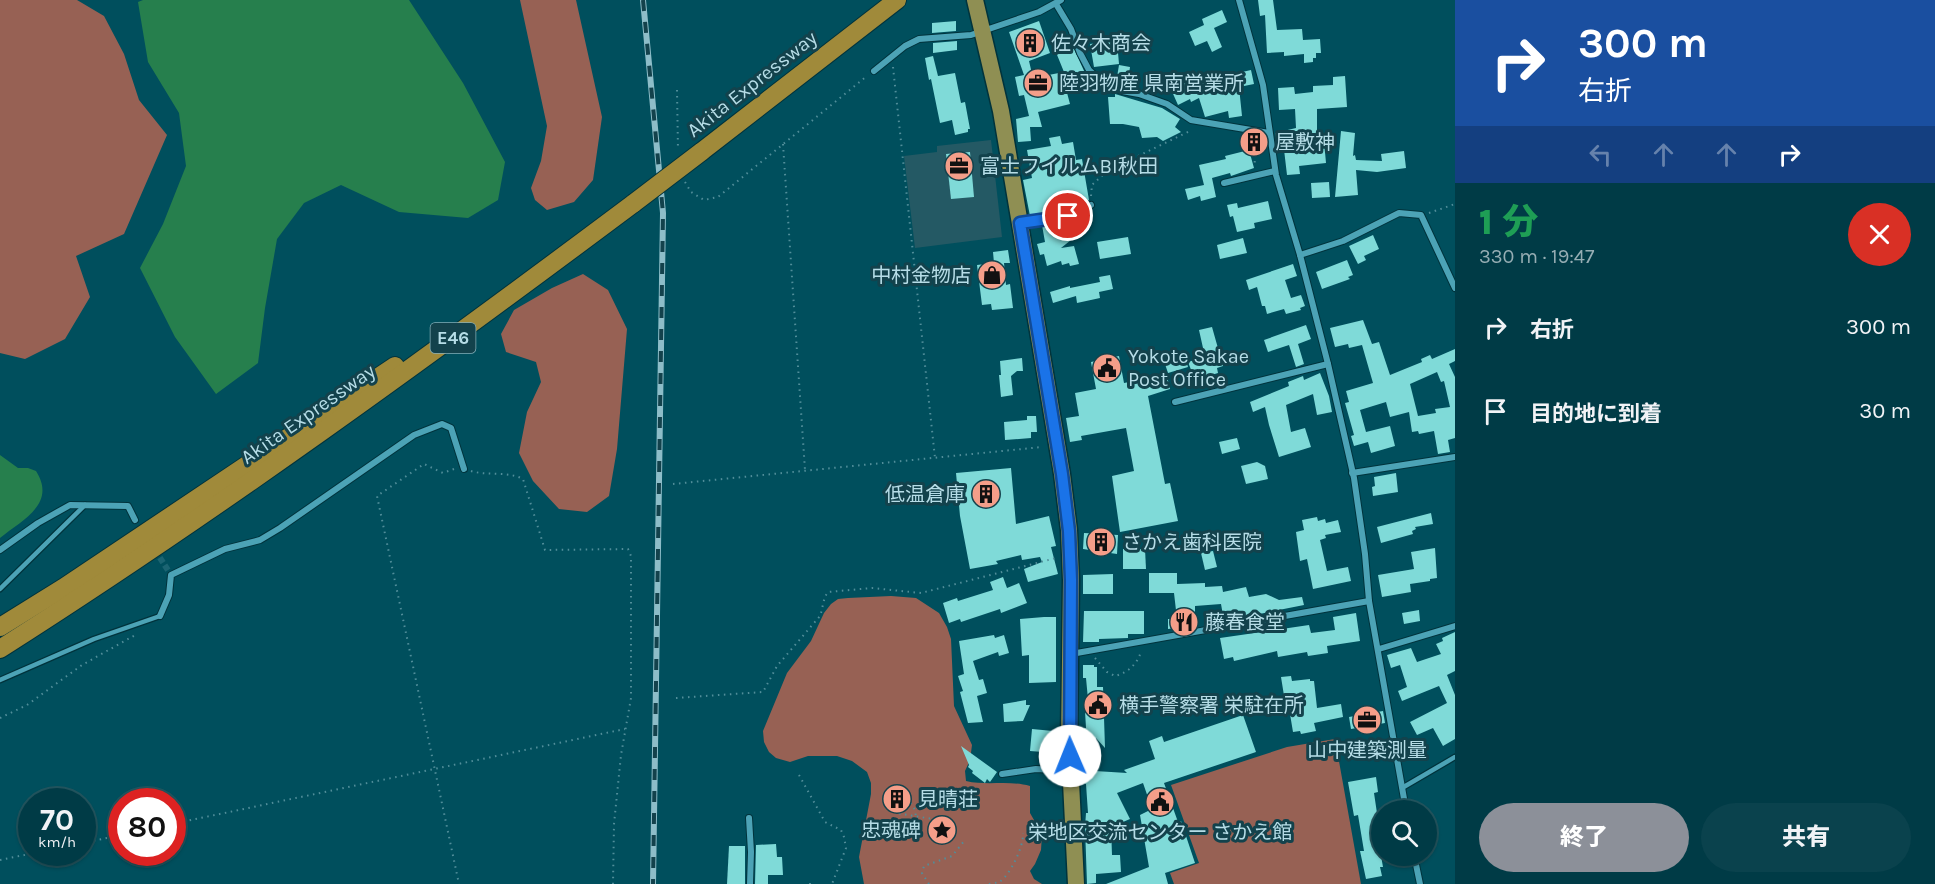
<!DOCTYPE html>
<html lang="ja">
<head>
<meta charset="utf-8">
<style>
  body { margin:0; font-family:Karla,"Noto Sans JP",sans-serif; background:#0a424d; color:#f1f3f6; height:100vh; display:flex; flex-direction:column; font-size:22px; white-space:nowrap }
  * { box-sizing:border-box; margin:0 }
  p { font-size:20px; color:#95adb3 }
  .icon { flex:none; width:33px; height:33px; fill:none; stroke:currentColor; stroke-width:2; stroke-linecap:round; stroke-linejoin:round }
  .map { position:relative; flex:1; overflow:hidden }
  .details { display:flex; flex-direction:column; background:#003b46; width:480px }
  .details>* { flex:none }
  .top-card { background:#1a4fa0; color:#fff; overflow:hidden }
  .fabs { position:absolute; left:1371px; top:800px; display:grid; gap:12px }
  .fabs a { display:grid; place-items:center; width:66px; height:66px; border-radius:50%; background:#003b46; box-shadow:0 2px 4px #0004,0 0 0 2px #22555f; font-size:30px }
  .speed { position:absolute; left:18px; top:788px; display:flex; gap:12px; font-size:30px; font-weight:700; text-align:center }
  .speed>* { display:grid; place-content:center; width:78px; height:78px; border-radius:50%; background:#003b46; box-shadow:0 2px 4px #0004,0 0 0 2px #22555f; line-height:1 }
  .speed small { font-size:15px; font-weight:400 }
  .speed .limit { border:9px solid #d22; background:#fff; color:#111 }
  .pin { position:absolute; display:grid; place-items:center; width:51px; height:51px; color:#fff; margin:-26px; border:3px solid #fff; border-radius:50%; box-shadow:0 2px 6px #0007 }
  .me { position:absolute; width:66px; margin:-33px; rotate:359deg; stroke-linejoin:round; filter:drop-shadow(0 0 4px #0008) }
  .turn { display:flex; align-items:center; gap:21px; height:126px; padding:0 24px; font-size:27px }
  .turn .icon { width:78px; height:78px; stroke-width:2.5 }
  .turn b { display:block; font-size:42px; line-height:51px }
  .lanes { display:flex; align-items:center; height:57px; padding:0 24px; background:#0003; justify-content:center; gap:30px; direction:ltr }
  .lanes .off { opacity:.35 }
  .round { display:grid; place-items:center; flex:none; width:63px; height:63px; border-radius:32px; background:#0a424d }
  .summary { display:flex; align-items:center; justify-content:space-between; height:102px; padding:0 24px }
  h1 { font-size:36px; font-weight:800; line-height:45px; color:#1e9e55 }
  .action { display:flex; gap:12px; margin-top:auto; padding:12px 24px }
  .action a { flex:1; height:69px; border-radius:36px; background:#8c9099; color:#fff; font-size:24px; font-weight:800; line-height:69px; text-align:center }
  .action a+a { background:#0a424d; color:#f1f3f6 }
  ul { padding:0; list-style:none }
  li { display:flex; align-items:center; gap:18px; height:84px; padding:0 24px }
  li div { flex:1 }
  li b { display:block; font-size:22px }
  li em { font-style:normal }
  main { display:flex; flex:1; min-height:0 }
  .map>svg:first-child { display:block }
</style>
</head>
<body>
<main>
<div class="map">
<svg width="1455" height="884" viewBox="0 0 1455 884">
  <rect width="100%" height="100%" fill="#004f5d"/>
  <path fill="#245964" d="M991 140 1002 237 915 248 904 156 937 152V146Z"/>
  <g fill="#976154">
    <path d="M0 0H77L104 16 124 54 139 100 167 135 124 234 76 256 90 297 65 339 25 359 0 353Z"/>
    <path d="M520 0H576L602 117 593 180 574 202 547 210 535 200 531 188 541 161 547 126Z"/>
    <path d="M583 274 608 290 627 329 617 449 609 496 587 512 559 509 533 481 519 453 527 412 541 382 536 362 506 352 501 334 514 310 552 288Z"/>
    <path d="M891 596 916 598 939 613 947 627 951 639 954 706 972 745 970 760 965 771 966 781C987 786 1009 780 1030 786V813L1042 834 1041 850 1035 864 1030 871 1034 879 1042 884H864L859 857 871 794V783L867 772 852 761 837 756H808L790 762 776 758 769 752 764 742 763 731 787 673 811 641 824 613 831 604 838 599 848 598Z"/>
    <path d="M1335 739 1361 884H1174L1170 873 1199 863 1171 785 1287 747Z"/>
  </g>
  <g fill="#267f4d">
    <path d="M143 0H409L463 83 505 162 498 200 468 218 399 212 341 185 304 203 277 239 265 308 258 363 216 394 175 337 140 268 163 224 186 166 179 113 148 62 138 2Z"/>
    <path d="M0 455 18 468H28L36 471C57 504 22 520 0 538Z"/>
  </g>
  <g fill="#7fdad8" fill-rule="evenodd">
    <path d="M1258 0H1273L1277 30 1302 29 1303 40 1320 39 1321 53H1316V58H1313V62L1304 63V54L1284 56V52L1267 53 1265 15 1260 16Z"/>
    <path d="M1222 10 1227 22 1214 28 1222 47 1212 52 1207 41 1195 46 1189 32 1204 25 1202 19Z"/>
    <path d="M956 21V31L932 33V23Z"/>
    <path d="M1039 21 1050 53 1029 61 1033 78 1064 72 1053 45 1069 38 1085 73 1087 85 1066 89 1070 104 1038 112 1042 127H1030L1031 141 1018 142 1016 119 1029 116 1024 95 1019 96 1015 77 1024 75 1009 32Z"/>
    <path d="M957 41V50L933 53V43Z"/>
    <path d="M1117 41 1119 64 1094 67 1090 44Z"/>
    <path d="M933 56 938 76 955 73 961 103 965 102 970 129H968V132L955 135 952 120 940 123 931 79 929 80 925 58Z"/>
    <path d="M1119 65 1130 67 1127 87 1116 83Z"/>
    <path d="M1251 70 1254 84 1239 87 1242 116 1229 118 1228 111 1205 117 1199 98 1191 102 1190 99 1178 105 1170 87 1184 81 1186 84 1205 75 1207 80Z"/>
    <path d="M1345 76 1347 107 1317 109V142L1324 141 1326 163 1299 166 1300 174 1287 175 1283 141 1277 142 1275 133 1296 128 1295 109 1279 110 1278 88 1294 87 1295 94 1313 92V86L1333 85V77Z"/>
    <path d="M1115 94 1162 108 1180 119 1175 127 1181 132 1163 141 1157 137 1142 138 1139 127 1123 124H1110L1108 97H1115Z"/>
    <path d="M1341 131 1355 133 1353 156 1355 155 1356 160 1382 161 1381 154 1404 151 1406 168 1377 172 1356 170 1358 195 1335 197Z"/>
    <path d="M1060 136 1062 144 1073 142 1076 160 1082 159 1089 200 1080 205 1075 198 1076 206 1066 211 1030 216 1023 180 1032 178 1027 150 1051 146 1049 138Z"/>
    <path d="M1249 150 1254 168 1231 176 1230 173 1212 178 1216 197 1201 201 1200 196 1188 200 1185 189 1204 185 1199 165 1226 159 1225 156Z"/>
    <path d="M970 152 974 197 951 199 946 154Z"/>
    <path d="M1329 182 1330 197 1312 198 1311 183Z"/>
    <path d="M1268 201 1272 219 1254 223 1255 228 1237 232 1233 216 1230 217 1227 205 1237 203 1238 208Z"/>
    <path d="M1078 217 1081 232 1061 248 1074 246 1079 264 1070 266 1069 263 1062 265 1061 261 1047 266 1044 254 1040 255 1037 244 1045 242 1042 225 1069 221Z"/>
    <path d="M1373 235 1379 249 1364 256 1366 260 1358 264 1349 246Z"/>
    <path d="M1128 237 1131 254 1100 259 1097 242Z"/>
    <path d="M1243 238 1247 253 1220 259 1217 245Z"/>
    <path d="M1008 250 1010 263H1004L1006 285 1010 284 1013 308 992 310 991 304 982 305 977 265 994 263 993 252Z"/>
    <path d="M1347 260 1353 275 1348 277 1350 279 1322 289 1316 272Z"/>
    <path d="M1293 264 1297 276 1285 280 1291 298 1301 295 1305 306 1300 308 1301 310 1286 314 1284 309 1267 314 1265 306H1262L1257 287 1249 290 1246 280Z"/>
    <path d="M1110 275 1113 289 1099 292 1100 298 1077 303 1076 296 1053 303 1050 292 1070 286V288L1100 282 1099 277Z"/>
    <path d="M1363 320 1372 344 1379 342 1390 375 1422 362 1421 359 1430 355 1432 359 1455 349V361L1449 364 1455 377V438L1448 440 1450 452 1438 454 1434 431 1419 434 1418 431 1412 432 1409 412 1390 417 1386 402 1360 410 1366 432 1390 426 1395 446 1371 453 1368 442 1354 446 1351 436 1354 435 1345 403 1349 402 1346 391 1373 383 1362 345 1349 348 1348 344 1335 347 1330 328ZM1437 372 1441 382 1444 381 1450 407 1435 409 1436 413 1418 416 1410 384Z"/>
    <path d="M1306 325 1311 339 1298 344 1304 364 1296 367 1289 345 1268 352 1264 340Z"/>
    <path d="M1212 327 1223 366 1217 368 1218 373 1195 380 1188 362 1205 357 1199 330Z"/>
    <path d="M1183 351 1188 367 1168 373 1163 358Z"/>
    <path d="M1119 356 1124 383 1155 377 1154 376 1166 372 1170 389 1148 396 1165 484 1170 483 1178 521 1120 532 1112 476 1134 471 1126 428 1081 436 1082 440 1070 442 1066 418 1079 416 1075 393 1096 389 1091 362Z"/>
    <path d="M1022 358 1023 371H1017L1011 376 1013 395 1001 397 999 375H1001L1000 361Z"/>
    <path d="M1320 373 1329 396 1332 412 1317 415 1313 394 1286 405 1291 432 1305 428 1311 447 1279 457 1269 425 1265 407 1253 412 1250 402 1289 386 1288 382 1303 376 1304 380Z"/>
    <path d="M1027 416H1036L1037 432H1031V438L1005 440 1004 422 1027 420Z"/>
    <path d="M1237 438 1240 449 1222 454 1219 442Z"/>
    <path d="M1257 462 1265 466 1268 479 1246 484 1241 466Z"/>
    <path d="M1011 468 1016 524 1049 516 1056 546 1051 547 1058 574 1028 582 1024 569 1042 562 1040 557 1022 560 1021 555 996 561 998 564 970 569 960 516 956 473Z"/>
    <path d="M1396 473 1398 492 1373 496 1372 487 1375 486 1374 477Z"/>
    <path d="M1431 513 1433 524 1415 527 1416 529 1412 531 1413 534 1381 543 1377 527Z"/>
    <path d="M1317 517 1318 521 1325 519 1326 523 1338 520 1341 532 1325 535 1326 538 1320 540 1327 571 1348 567 1351 581 1313 589 1307 559 1300 561 1296 532 1304 530 1302 520Z"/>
    <path d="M1084 533 1118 535 1117 554 1083 549Z"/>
    <path d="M1435 548 1437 578 1430 579V581L1410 584 1411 592 1382 597 1378 575 1414 569 1411 552Z"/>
    <path d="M1123 549H1145L1146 569H1123Z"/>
    <path d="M1213 551 1217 567 1205 570 1201 553Z"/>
    <path d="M1149 573H1177V584L1205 583V587L1222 586 1223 592 1246 587 1249 597 1266 594 1279 600 1302 597 1304 605 1224 621 1221 604 1195 606V614L1191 617 1192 626 1168 629V619H1177L1174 593H1149Z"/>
    <path d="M1113 574V594H1083V575Z"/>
    <path d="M1003 577 1007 588 1019 583 1027 603 1001 613 1000 609 961 622 960 619 949 623 943 603 957 598 958 601 993 590 990 582Z"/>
    <path d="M1419 610 1420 621 1404 624 1402 613Z"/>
    <path d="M1084 611H1144V634H1128V638L1099 639V642H1083Z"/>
    <path d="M1356 613 1360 641 1327 646 1328 653 1308 656 1307 652 1278 657 1277 651 1234 661 1233 657 1224 659 1220 638 1309 625 1311 633 1335 630 1333 617Z"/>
    <path d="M1044 617H1056V682L1029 683V655L1022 656 1020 619Z"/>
    <path d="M1455 632V671L1447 675 1455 695V739L1443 746 1433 728 1417 735 1410 722 1447 703 1439 686 1402 701 1398 691 1407 687 1400 665 1391 668 1387 655 1411 648 1417 662 1441 654 1436 644 1443 641 1442 638Z"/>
    <path d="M994 635 995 638 1004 635 1009 653 999 656 998 652 973 661 979 680 983 679 987 693 977 696 983 722 968 723 960 692 963 691 958 676 964 674 959 641Z"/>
    <path d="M1083 665H1094V667H1097V687H1103L1105 748 1096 738 1095 771 1127 773 1124 770 1155 759 1149 741 1162 736 1164 742 1243 715 1256 752 1164 783 1178 822 1181 821 1195 863 1165 873 1168 884H1106L1149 867 1140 815 1152 809 1143 783 1117 793 1130 819 1111 827 1112 855H1120L1121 872 1096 874V883L1087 884 1085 827 1086 813H1088L1086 784 1084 783V728H1086L1085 711 1089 710 1086 678H1083Z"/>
    <path d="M1291 676 1292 681 1310 679V681H1314L1317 708 1341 704 1343 717 1314 723 1316 731 1301 734 1300 731 1293 732 1289 708H1286L1281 677Z"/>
    <path d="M1026 700V705H1030L1023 721 1004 722 1003 704Z"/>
    <path d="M1383 711 1385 723 1351 729 1349 717Z"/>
    <path d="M1032 729 1053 731 1055 737H1058L1056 753 1030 751Z"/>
    <path d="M961 746 997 772 990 782 987 779 985 783 972 773 973 771 968 767 969 765Z"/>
    <path d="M1376 777 1378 792 1374 793 1378 820 1382 819V850H1380L1383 867H1380L1382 876 1366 879 1360 851H1364L1358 815 1354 816 1348 782Z"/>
    <path d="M776 844 777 857H782L783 875H768V884H755L756 845Z"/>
    <path d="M729 846H745V884H727Z"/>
  </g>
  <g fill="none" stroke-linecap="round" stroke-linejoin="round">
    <path stroke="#1b6472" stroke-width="6" stroke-dasharray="6 3" stroke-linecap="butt" d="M155 550 171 575"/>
    <g stroke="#00333c" stroke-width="7">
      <g id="service">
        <path d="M0 589 85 505"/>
        <path d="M0 680 94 639 160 616"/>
        <path d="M1402 788 1455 757"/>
      </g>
    </g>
    <g stroke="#00333c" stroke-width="8">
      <g id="minor">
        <path d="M1239 0 1263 85 1276 175 1300 255 1328 364 1354 478 1365 554 1369 601 1406 810"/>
        <path d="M1056 4 1071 29 1080 53 1089 70 1102 82 1122 91 1139 94 1167 104 1191 120 1269 133"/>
        <path d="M874 71 905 46 919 39 971 35 1039 12 1061 0"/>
        <path d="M1224 183 1275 171"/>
        <path d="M1020 223 1068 216 1091 205"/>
        <path d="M1300 255 1343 241 1399 213 1421 215 1455 288"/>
        <path d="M1175 402 1328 364"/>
        <path d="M1352 473 1455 457"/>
        <path d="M0 550 38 523 70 505 128 506 135 520"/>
        <path d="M160 616 169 595 171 575 225 549 260 540 280 528 414 435 442 424 451 428 464 469"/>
        <path d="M1379 649 1455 626"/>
        <path d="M1071 654 1369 601"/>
        <path d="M1002 774 1036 769 1070 771"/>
        <path d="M749 818 751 852 750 884"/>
        <path d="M1414 855 1420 884"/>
      </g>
    </g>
    <g stroke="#00333c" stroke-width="19">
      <path id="trunk" d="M975 0 1001 111 1062 474 1069 530 1071 580 1069 741 1076 884"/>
    </g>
    <g stroke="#00333c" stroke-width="20">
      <g id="motorway">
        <path d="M701 152 897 0"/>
        <path d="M0 627 63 588 395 366"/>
        <path d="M0 649C218 510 427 358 634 203"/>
      </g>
    </g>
    <g stroke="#518e9a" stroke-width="2" stroke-dasharray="1.5 4.5" stroke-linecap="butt">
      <path d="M893 67 935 458"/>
      <path d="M677 90 678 150"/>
      <path d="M783 144 805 470"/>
      <path d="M1254 149 1255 167"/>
      <path d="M685 182 691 192 704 200 718 197 867 76"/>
      <path d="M1091 196 1092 185 1107 171 1192 130"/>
      <path d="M1429 213 1455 204"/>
      <path d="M454 469 443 473 424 464 377 496 459 884"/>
      <path d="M471 471C487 476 509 471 523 479L545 550 628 549 631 556V698L621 755 614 824 613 884"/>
      <path d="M673 484 1042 447"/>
      <path d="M1095 658 1107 672 1115 676C1127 673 1138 664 1141 651"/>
      <path d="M676 698 763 692 777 666 820 616C823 608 823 598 828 592L872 588 921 593 1056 558"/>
      <path d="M0 718 27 705 82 665 137 634"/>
      <path d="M799 775 825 822 841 830 844 837 846 848 832 884"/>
      <path d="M904 791 906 797V804L894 807 893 809 896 813 951 822"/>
      <path d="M907 798 914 808 916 816"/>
      <path d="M172 824 625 729"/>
      <path d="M82 843 122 835"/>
      <path d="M0 860 39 852"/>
      <path d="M810 883V884"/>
      <path d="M929 884 922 873 924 866 952 856 965 840"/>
      <path d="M989 884C992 883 996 883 999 882 1010 876 1024 846 1023 833"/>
    </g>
    <use href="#service" stroke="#4ca3b6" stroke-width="4.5"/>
    <use href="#minor" stroke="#4ca3b6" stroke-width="6"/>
    <use href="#trunk" stroke="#8f8f53" stroke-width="16"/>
    <use href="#motorway" stroke="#a08a3a" stroke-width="18"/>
    <g stroke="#8dbdc8" stroke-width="6">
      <path id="rail" d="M643 0 663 213 653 884"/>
    </g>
    <use href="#rail" stroke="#13424c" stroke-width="4" stroke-dasharray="11" stroke-linecap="butt"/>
    <g stroke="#00333c" stroke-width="20" stroke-linecap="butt">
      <path id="motorway-bridge" d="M634 203 701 152"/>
    </g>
    <use href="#motorway-bridge" stroke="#a08a3a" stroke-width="18"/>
  </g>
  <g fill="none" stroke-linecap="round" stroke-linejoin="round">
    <g stroke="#114b97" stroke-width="15">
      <path id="route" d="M1068 216 1020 223 1062 474 1069 531 1071 580 1070 756"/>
    </g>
    <use href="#route" stroke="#1a73e8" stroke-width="10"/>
  </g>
  <defs>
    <g id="building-disc" transform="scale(1.5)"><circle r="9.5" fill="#f49e89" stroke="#13424c"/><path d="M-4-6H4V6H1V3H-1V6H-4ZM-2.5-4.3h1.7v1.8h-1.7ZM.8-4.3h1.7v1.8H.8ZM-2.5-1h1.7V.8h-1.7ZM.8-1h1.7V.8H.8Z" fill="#111"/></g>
    <g id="office-disc" transform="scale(1.5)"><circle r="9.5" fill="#f49e89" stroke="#13424c"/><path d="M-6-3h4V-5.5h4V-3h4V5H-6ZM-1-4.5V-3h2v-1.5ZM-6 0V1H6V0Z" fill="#111"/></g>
    <g id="shop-disc" transform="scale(1.5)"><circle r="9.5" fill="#f49e89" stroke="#13424c"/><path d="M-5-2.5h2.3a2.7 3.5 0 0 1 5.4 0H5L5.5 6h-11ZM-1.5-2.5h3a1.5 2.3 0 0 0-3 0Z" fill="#111"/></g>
    <g id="civic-disc" transform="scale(1.5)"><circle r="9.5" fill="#f49e89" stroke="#13424c"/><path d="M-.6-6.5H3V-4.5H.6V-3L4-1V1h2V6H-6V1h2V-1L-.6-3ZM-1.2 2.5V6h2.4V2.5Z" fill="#111"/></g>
    <g id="restaurant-disc" transform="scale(1.5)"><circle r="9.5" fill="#f49e89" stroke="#13424c"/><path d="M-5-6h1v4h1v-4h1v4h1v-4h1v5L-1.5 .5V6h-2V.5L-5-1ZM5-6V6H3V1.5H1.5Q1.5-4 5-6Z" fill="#111"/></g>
    <g id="sight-disc" transform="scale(1.5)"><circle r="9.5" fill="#f49e89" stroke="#13424c"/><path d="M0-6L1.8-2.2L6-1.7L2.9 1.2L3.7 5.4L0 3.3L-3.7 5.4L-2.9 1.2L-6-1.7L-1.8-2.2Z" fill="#111"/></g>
  </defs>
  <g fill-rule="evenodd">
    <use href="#building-disc" x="1030" y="43"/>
    <use href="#office-disc" x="1038" y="83"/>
    <use href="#building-disc" x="1254" y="142"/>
    <use href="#office-disc" x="959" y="166"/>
    <use href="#shop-disc" x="992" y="275"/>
    <use href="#civic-disc" x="1107" y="368"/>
    <use href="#building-disc" x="986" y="494"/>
    <use href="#building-disc" x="1101" y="542"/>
    <use href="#restaurant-disc" x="1184" y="622"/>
    <use href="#civic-disc" x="1098" y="705"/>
    <use href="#office-disc" x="1367" y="720"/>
    <use href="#building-disc" x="897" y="799"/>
    <use href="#civic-disc" x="1160" y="802"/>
    <use href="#sight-disc" x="942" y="830"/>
  </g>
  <g text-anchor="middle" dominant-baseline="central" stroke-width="6" stroke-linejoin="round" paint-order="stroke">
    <rect fill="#13424c" stroke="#85aeb8" stroke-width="1.5" x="430.5" y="323" width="45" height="30" rx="4.5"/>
    <g font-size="18" font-weight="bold" fill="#b6dde7">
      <text x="453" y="338">E46</text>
    </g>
    <g font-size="20" fill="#b6dde7" stroke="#13424c" text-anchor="start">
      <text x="1051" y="43">佐々木商会</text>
      <text x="1059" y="83">陸羽物産 県南営業所</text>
      <text x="1275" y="142">屋敷神</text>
      <text x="980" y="166">富士フイルムBI秋田</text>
      <text x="971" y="275" text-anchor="end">中村金物店</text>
      <text x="1128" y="356">Yokote Sakae<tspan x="1128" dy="23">Post Office</tspan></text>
      <text x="965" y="494" text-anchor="end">低温倉庫</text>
      <text x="1122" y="542">さかえ歯科医院</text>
      <text x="1205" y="622">藤春食堂</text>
      <text x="1119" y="705">横手警察署 栄駐在所</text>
      <text x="1367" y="750" text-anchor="middle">山中建築測量</text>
      <text x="918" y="799">見晴荘</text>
      <text x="921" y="830" text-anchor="end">忠魂碑</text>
      <text x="1160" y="832" text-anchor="middle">栄地区交流センター さかえ館</text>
    </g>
    <g font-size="20" fill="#b6dde7" stroke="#13424c">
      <text transform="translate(752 84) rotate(-38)">Akita Expressway</text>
      <text transform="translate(308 414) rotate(-35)">Akita Expressway</text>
    </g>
  </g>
</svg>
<div class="fabs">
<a><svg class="icon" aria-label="search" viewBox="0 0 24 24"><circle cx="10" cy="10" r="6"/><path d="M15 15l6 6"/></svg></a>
</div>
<div class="speed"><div>70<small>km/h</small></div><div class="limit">80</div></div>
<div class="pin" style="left:1068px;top:216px;background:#d93025"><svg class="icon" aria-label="arrive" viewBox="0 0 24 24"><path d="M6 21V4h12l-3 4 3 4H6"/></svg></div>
<svg class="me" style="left:1070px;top:756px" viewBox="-20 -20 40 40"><circle r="19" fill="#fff"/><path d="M0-13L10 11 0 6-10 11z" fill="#1a73e8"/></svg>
</div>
<section class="details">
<div class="top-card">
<div class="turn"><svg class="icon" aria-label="right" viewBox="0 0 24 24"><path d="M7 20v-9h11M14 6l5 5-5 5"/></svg><div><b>300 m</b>右折</div></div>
<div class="lanes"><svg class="icon off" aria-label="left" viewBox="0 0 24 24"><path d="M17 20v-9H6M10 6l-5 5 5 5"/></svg><svg class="icon off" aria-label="ahead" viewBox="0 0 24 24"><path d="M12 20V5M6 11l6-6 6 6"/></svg><svg class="icon off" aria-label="ahead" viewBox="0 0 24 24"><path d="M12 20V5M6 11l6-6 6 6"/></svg><svg class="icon" aria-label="right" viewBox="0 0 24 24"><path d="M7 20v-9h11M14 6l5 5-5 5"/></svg></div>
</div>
<div class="summary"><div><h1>1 分</h1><p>330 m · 19:47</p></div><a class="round" style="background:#d93025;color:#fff"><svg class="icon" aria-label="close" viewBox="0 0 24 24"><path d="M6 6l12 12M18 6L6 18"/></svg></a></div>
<ul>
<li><svg class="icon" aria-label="right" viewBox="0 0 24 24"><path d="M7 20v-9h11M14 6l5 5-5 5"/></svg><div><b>右折</b></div><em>300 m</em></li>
<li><svg class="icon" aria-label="arrive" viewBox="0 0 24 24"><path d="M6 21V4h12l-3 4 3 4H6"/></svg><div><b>目的地に到着</b></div><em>30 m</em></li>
</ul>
<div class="action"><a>終了</a><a>共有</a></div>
</section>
</main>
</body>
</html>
